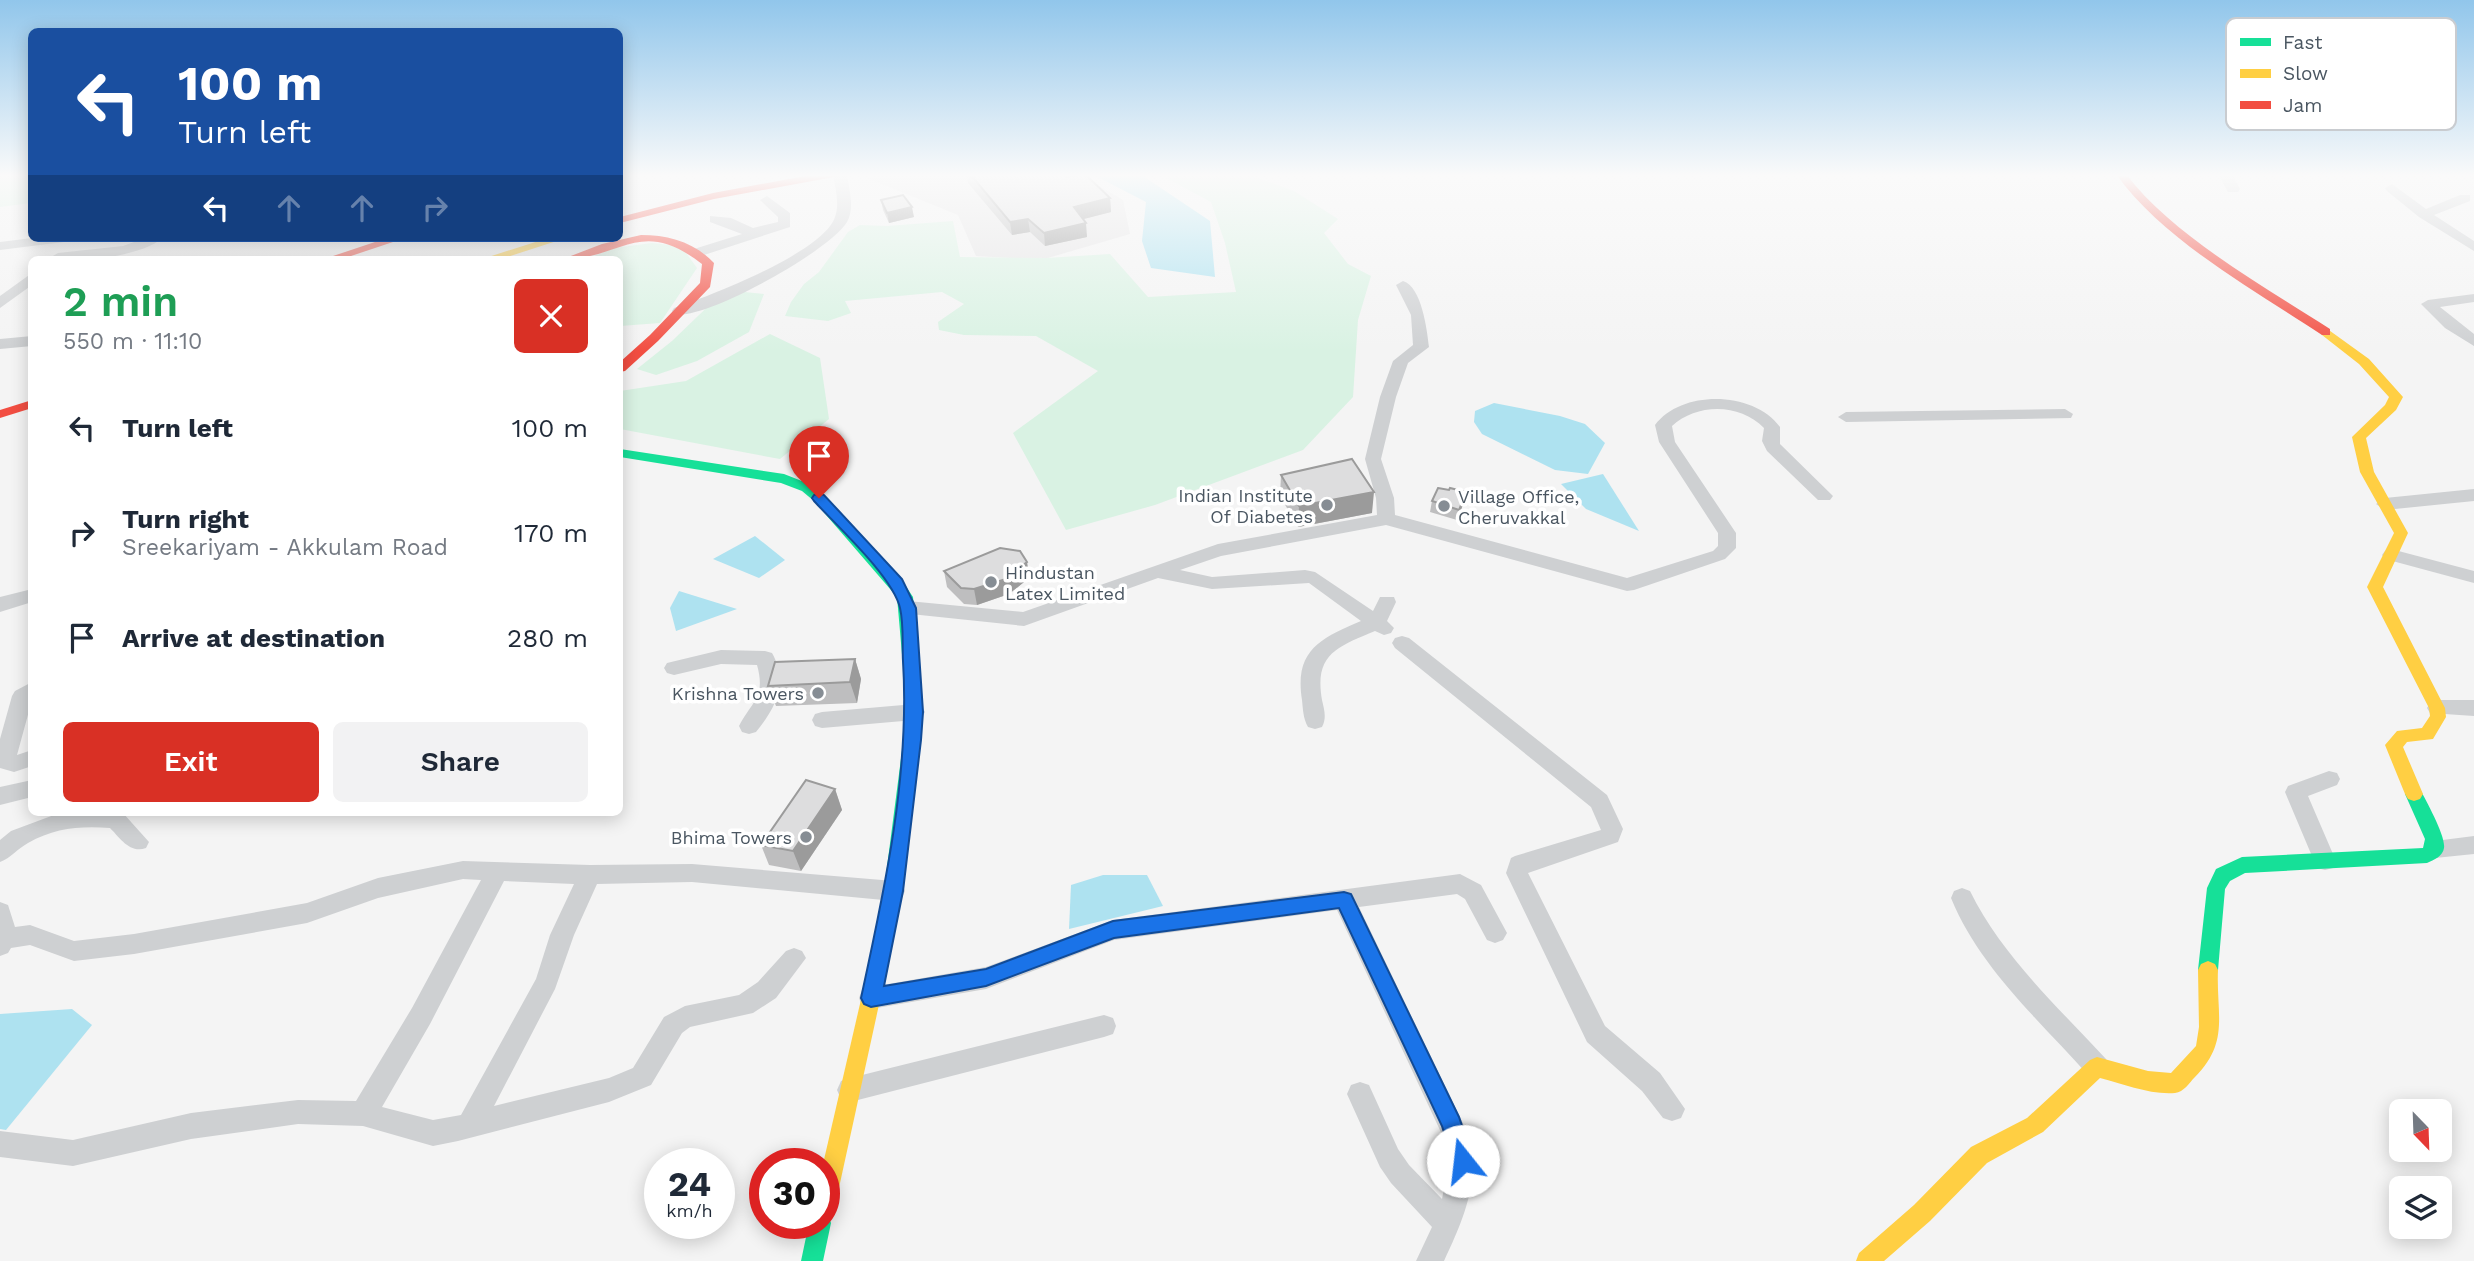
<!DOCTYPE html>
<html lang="en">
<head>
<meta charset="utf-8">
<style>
  body { margin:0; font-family:"Work Sans",sans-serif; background:#f2f2f3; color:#1f2937; height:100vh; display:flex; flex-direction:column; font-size:26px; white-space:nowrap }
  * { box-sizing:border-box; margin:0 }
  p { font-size:23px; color:#747a83 }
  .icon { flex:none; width:38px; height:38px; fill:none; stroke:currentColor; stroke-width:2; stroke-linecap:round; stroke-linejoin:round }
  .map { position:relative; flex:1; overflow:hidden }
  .sheet { position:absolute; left:28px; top:256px; width:595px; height:560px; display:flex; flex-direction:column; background:#fff; border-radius:10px; box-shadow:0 4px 18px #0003 }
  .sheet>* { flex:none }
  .hud { position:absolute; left:28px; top:28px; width:595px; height:214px; border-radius:10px; box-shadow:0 4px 18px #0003; background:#1a4fa0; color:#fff; overflow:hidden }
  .needle { width:46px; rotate:157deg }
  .controls { position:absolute; left:2389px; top:1099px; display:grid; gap:14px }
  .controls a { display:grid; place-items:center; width:63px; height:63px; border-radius:10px; background:#fff; box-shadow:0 4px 18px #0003; font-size:35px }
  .speed { position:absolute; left:644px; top:1148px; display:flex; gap:14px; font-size:35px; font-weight:700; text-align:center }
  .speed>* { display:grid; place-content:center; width:91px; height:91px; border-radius:50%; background:#fff; box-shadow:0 4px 18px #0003; line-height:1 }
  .speed small { font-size:18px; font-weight:400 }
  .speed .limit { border:10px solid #d22; background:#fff; color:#111 }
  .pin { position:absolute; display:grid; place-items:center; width:60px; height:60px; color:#fff; margin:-72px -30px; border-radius:50% 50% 50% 0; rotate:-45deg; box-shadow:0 0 7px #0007 }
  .pin .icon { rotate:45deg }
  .me { position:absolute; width:77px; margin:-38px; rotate:344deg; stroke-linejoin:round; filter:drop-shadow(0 0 5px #0008) }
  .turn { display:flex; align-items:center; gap:24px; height:147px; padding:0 35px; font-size:32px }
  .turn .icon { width:91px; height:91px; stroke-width:2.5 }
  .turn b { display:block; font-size:49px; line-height:60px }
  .lanes { display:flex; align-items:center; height:66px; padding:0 35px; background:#0003; justify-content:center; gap:35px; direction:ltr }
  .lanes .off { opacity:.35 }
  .round { display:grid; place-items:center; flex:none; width:74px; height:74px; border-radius:10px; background:#f2f2f3 }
  .head { display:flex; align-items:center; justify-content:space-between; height:119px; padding:0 35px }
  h1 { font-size:42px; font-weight:600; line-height:52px; color:#1e9e55 }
  .cta { display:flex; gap:14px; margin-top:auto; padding:14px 35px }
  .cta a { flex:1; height:80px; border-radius:10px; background:#d93025; color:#fff; font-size:28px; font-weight:600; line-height:80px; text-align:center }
  .cta a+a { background:#f2f2f3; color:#1f2937 }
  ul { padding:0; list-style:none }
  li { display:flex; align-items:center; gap:21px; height:105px; padding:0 35px }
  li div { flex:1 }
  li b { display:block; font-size:26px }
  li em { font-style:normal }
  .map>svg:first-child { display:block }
</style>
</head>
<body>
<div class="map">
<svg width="2474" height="1261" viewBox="0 0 2474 1261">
  <rect width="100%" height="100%" fill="#f4f4f4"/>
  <path fill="#e6e5e6" d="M886 174H1079L1123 200 1130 234 1041 260 976 256 958 215 867 178Z"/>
  <g fill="#d9f2e3">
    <path d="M0 174H31V203L0 207Z"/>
    <path d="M1159 174H1247L1294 191 1338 219 1324 233 1348 264 1371 276 1358 320 1353 397 1303 450 1155 505 1066 530 1013 433 1098 371 1036 336 964 335 939 330 938 322 964 304 942 292 845 301 851 313 828 321 785 316 791 302 804 284 819 272 848 232 860 225 887 226 953 221 960 257 1046 258 1110 254 1148 297 1236 292 1225 243 1211 202Z"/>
    <path d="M652 243 681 246 697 268 660 323 620 326V259H587L614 248Z"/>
    <path d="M725 290 764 294 749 332 697 361 656 375 637 369 672 341Z"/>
    <path d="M770 334 820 358 829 419 780 459 620 429V391L686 381Z"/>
  </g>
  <g fill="#aee2f0">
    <path d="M1092 174H1140L1210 221 1215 277 1151 268 1142 241 1146 202Z"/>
    <path d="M1494 403 1560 416 1585 424 1605 443 1588 474 1555 470 1482 434 1474 422 1475 411Z"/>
    <path d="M1603 474 1639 531 1586 509 1561 484Z"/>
    <path d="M755 536 785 560 759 578 713 559Z"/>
    <path d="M679 591 737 609 676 631 670 608Z"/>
    <path d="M1103 875H1147L1163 906 1069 929 1071 885Z"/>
    <path d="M72 1009 92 1025 6 1130 0 1129V1014Z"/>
  </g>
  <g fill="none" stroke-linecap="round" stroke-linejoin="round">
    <g fill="#ced0d2" fill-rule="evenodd">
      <path d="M833 174H847C849 189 855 208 847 222 831 250 703 322 674 314L672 311 674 308C708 297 824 252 835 217 840 204 835 187 833 174Z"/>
      <path d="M2218 174H2232L2240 189 2238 192H2228Z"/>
      <path d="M2392 184 2426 209 2460 195H2470V201L2434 215 2474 241V251L2419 217 2387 191 2385 188Z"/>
      <path d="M767 196 790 213V227L704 255H694V249L742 234 710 222V216L731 218 753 228 778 222V217L760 200Z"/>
      <path d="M32 238H71L64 242 0 250V242Z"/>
      <path d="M145 238H162C146 255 72 266 51 257L58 253 123 246Z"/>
      <path d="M32 273V285L0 308V296Z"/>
      <path d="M1403 281C1422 287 1427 330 1429 347L1408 363 1396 397 1381 459 1394 498 1395 515 1627 578 1713 551 1718 546V533L1659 442 1655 425C1682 389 1754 391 1780 427V444L1833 496 1830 500H1818L1767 451 1762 441 1764 428C1740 403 1697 403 1672 426L1675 442 1736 533V548L1725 559 1634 590 1627 591 1386 525 1221 556 1180 570 1212 577 1305 570 1315 572 1373 611 1380 597H1394L1396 602 1387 621 1394 628 1391 633 1384 635 1375 631C1337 647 1314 654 1322 700 1324 709 1327 718 1322 727L1315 729 1308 727C1303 718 1303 709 1302 700 1294 650 1321 638 1361 621L1309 583 1212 589 1158 578 1024 626 901 613 899 608 901 603 908 601 1023 612 1218 544 1377 515 1376 498 1365 459 1380 397 1393 361 1413 345 1411 315 1396 285Z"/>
      <path d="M2474 294V302L2440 307 2474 334V346L2445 328 2421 304 2428 300Z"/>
      <path d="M32 336V346L0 349V339Z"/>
      <path d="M2065 409 2073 414 2071 418 1846 422 1838 417 1846 412Z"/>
      <path d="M2474 489V501L2385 510 2376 504 2385 498Z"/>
      <path d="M2391 549 2474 571V583L2385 559 2382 555 2385 551Z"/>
      <path d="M32 589V602L0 612V597Z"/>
      <path d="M1402 636 1409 638 1607 795 1623 829 1618 842 1528 873 1605 1026 1660 1073 1685 1109 1681 1118 1672 1121 1663 1118 1642 1091 1587 1042 1506 873 1511 858 1515 856 1601 830 1591 807 1395 648 1392 643 1395 638Z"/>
      <path d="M721 650 765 651 772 653C789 683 776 707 756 732L749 734 742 732 739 726C752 701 766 697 757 665L721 664 674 675 667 673 664 668 667 663Z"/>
      <path d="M32 682V700L17 755 32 750V766L14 772 0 768V739L12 696 15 691Z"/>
      <path d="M2437 700H2474V716L2430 713 2427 708 2430 703Z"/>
      <path d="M915 704 922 707 925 712 922 717 915 720 822 728 815 726 812 720 815 714 822 712Z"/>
      <path d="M2329 771 2337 773 2340 779 2337 785 2308 796 2336 861 2333 868 2325 870 2317 868 2285 792 2288 786Z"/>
      <path d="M32 780V797L0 805V787Z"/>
      <path d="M62 812 123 813 149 842 146 848C130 854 120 838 110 828 79 826 55 828 28 843 17 849 11 858 0 862V840L11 831Z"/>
      <path d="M2474 836V854L2435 858 2427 856 2424 849 2427 842Z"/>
      <path d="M463 861 590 865 692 864 894 881 902 884 905 891 902 898 894 901 692 882 597 884 574 935 555 989 494 1106 609 1078 633 1068 664 1017 685 1006 739 995 758 982 786 951 794 948 802 951 806 958 776 998 753 1013 690 1027 682 1033 651 1085 609 1102 458 1141 433 1146 363 1126 298 1124 191 1139 73 1166 0 1157V1131L73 1140 191 1113 298 1100 356 1101 412 1008 481 880 463 879 378 898 307 923 134 954 74 961 30 945 11 948 8 953 0 956V902L8 905 15 927 30 925 74 941 134 934 307 903 378 878ZM504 881 574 884 550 935 536 979 461 1115 433 1120 382 1107 430 1024Z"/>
      <path d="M1460 874 1481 885 1507 933 1503 940 1495 943 1487 940 1465 899 1457 894 1359 907 1472 1142C1478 1186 1462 1223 1444 1261H1416L1432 1227 1391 1183 1380 1167 1347 1094 1351 1085 1360 1082 1369 1085 1398 1149 1409 1165 1442 1199 1447 1173 1446 1143 1337 910 1114 940 986 989 871 1009 862 1006 859 998 862 990 871 987 986 967 1113 920Z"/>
      <path d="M1962 888 1970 891C2002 956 2057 1006 2106 1059L2110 1067 2106 1075 2097 1079 2088 1075C2039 1020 1979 967 1951 898L1954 891Z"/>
      <path d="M1104 1015 1113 1018 1116 1026 1113 1034 1104 1037 850 1102 841 1099 837 1090 841 1081 850 1078Z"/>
    </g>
    <g fill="#16e098" fill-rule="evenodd">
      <path d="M620 449 784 474 812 485 901 579 913 597 923 712 899 913 897 919 890 921 883 919 881 913 907 712 897 597 814 501 802 491 781 483 620 457Z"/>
      <path d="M2414 787 2420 789C2426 801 2446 836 2444 848 2443 856 2434 860 2427 863L2245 873 2230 881 2225 889 2218 970 2215 976 2208 979 2201 976 2198 970 2207 888 2216 869 2242 857 2423 848 2425 839 2405 794 2408 789Z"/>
      <path d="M824 1214 828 1215 831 1223 823 1261H801L809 1223H824Z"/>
    </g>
    <g fill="#ffcf43" fill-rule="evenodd">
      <path d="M548 238H566L501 259H482Z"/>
      <path d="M2326 328 2369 359 2403 397 2396 410 2366 438 2374 472 2408 533 2383 587 2445 708 2446 717 2433 739 2407 742 2403 747 2423 794 2420 799 2414 801 2408 799 2405 794 2385 745 2397 731 2422 728 2430 716 2429 708 2367 587 2394 533 2360 472 2352 437 2385 405 2389 397 2359 364 2322 335 2320 332Z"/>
      <path d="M890 905 897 907 899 913 835 1206 832 1214 824 1217 823 1164 881 913 883 907Z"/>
      <path d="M2208 961 2215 964 2218 970C2216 1014 2230 1042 2195 1077 2189 1083 2184 1092 2175 1093 2150 1095 2124 1084 2100 1078L2043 1132 1987 1163 1930 1221 1884 1261H1856L1859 1253 1914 1205 1971 1147 2027 1118 2090 1060 2097 1057 2148 1071 2171 1073 2196 1046 2199 1027 2198 970 2201 964Z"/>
    </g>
    <g fill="#f24e42" fill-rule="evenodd">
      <path d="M816 174H839L834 177 714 199 620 223V217L713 193Z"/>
      <path d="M2116 174H2126C2173 236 2265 287 2330 329V335H2322C2254 290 2163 240 2116 174Z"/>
      <path d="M641 235C669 235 694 242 714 263L710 287 658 341 625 371 620 372V362L650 335 700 283 702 264C640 216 623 259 563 259L602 244Z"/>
      <path d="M387 238H405L342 259H324Z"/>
      <path d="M32 400V408L0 418V410Z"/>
    </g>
  </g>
  <g fill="#bebebf">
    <path d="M967 174H1064L1066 177 1110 198 1111 212 1083 219 1087 237 1045 246 1030 232 1012 235 968 183Z"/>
    <path d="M881 200 914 217 889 223 883 210Z"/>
    <path d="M1281 475 1372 513 1298 527 1280 496Z"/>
    <path d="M1432 501 1464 502 1457 520 1430 512Z"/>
    <path d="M1027 562 1029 578 1009 594 977 605 964 604 947 587 944 571Z"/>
    <path d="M855 659 861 679 857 703 776 706 768 686Z"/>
    <path d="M835 789 842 810 801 871 769 865 761 845Z"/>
  </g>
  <g fill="#9b9b9b">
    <path d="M1110 198 1111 212 1076 221 1074 207Z"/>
    <path d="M912 207 914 217 889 223 887 213Z"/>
    <path d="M1028 219 1030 232 1012 235 1010 222Z"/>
    <path d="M1086 223 1087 237 1045 246 1044 233Z"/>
    <path d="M1374 492 1372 513 1298 527 1299 506Z"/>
    <path d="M1466 492 1464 502 1457 520 1459 510Z"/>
    <path d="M1027 562 1029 578 1009 594 977 605 974 589Z"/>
    <path d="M855 659 861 679 857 703 850 682Z"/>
    <path d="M835 789 842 810 801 871 793 851Z"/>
  </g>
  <g fill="#ddddde" stroke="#9b9b9b" stroke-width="2">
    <path d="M970 174H1064L1066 177 1085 174 1110 198 1074 207 1086 223 1044 233 1028 219 1010 222Z"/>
    <path d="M903 195 912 207 887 213 881 200Z"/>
    <path d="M1352 459 1374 492 1299 506 1281 475Z"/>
    <path d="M1438 488 1449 490 1450 488 1466 492 1459 510 1432 501Z"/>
    <path d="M1000 548 1020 551 1027 562 1006 579 974 589 961 588 944 571Z"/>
    <path d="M855 659 850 682 768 686 775 662Z"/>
    <path d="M806 780 835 789 793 851 761 845Z"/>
  </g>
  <linearGradient id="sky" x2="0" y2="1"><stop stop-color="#91c6eb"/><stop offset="0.5" stop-color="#fafafa"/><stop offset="1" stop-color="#fafafa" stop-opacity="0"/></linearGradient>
  <rect width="2474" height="351" fill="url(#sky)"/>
  <path fill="#1a73e8" stroke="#114b97" stroke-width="2" d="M819 493 824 495 902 579 916 608 923 712 921 740 903 891 884 986 986 969 1113 921 1344 892 1351 894 1459 1117 1474 1161 1471 1168 1463 1171 1455 1168 1442 1126 1339 908 1114 938 986 986 871 1007 864 1004 861 998C885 888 910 774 903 661 902 644 904 625 900 608 893 577 837 526 814 501L812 498 814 495Z"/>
  <g fill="#868d94" stroke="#fff" stroke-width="2.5">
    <circle cx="1327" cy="505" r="7"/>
    <circle cx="1444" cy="506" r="7"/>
    <circle cx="991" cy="582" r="7"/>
    <circle cx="818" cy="693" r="7"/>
    <circle cx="806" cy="837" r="7"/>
  </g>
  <g text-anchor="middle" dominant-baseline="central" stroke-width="7" stroke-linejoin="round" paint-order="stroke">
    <g font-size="18" fill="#4a5661" stroke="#fff" text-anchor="end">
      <text x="1313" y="495">Indian Institute<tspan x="1313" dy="21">Of Diabetes</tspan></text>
      <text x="1458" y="496" text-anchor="start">Village Office,<tspan x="1458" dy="21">Cheruvakkal</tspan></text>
      <text x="1005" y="572" text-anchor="start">Hindustan<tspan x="1005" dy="21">Latex Limited</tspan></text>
      <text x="804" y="693">Krishna Towers</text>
      <text x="792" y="837">Bhima Towers</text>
    </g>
  </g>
  <rect x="2226" y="18" width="230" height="112" rx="10" fill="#fff" stroke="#c9ccd0" stroke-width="2"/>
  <rect x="2240" y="38" width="31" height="8" fill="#16e098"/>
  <rect x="2240" y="69" width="31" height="9" fill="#ffcf43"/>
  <rect x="2240" y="101" width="31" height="8" fill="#f24e42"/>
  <g font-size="19" fill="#4a5661">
    <text x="2283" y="49">Fast</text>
    <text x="2283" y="80">Slow</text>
    <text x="2283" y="112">Jam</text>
  </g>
</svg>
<div class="controls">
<a><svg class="needle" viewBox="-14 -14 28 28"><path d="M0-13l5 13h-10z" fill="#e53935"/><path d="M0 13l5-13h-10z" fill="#747a83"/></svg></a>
<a><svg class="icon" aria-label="layers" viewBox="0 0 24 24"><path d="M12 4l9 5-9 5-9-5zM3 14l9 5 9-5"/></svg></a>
</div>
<div class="speed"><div>24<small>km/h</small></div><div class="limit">30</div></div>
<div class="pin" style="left:819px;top:498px;background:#d93025"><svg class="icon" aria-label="arrive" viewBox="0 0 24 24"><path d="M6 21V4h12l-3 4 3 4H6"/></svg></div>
<svg class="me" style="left:1463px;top:1161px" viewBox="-20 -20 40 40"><circle r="19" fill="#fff"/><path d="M0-13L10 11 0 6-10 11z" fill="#1a73e8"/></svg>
<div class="hud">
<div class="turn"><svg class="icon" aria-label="left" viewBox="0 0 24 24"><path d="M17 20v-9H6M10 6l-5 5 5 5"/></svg><div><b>100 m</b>Turn left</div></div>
<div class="lanes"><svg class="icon" aria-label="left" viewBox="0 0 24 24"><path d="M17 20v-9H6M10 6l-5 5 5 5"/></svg><svg class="icon off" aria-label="ahead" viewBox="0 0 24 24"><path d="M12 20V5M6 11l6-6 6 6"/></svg><svg class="icon off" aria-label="ahead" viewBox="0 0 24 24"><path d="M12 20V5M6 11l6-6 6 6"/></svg><svg class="icon off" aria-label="right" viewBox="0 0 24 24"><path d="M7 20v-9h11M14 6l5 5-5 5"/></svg></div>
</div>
<section class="sheet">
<div class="head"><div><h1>2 min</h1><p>550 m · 11:10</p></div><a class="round" style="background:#d93025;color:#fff"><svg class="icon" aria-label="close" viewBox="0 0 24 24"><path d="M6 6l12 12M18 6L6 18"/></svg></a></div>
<ul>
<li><svg class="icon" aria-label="left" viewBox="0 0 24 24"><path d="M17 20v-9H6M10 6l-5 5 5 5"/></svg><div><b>Turn left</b></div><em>100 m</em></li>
<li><svg class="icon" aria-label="right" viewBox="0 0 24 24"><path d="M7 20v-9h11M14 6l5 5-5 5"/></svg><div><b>Turn right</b><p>Sreekariyam - Akkulam Road</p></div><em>170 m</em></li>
<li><svg class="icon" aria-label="arrive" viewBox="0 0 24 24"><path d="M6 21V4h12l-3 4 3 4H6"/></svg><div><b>Arrive at destination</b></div><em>280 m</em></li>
</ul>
<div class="cta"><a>Exit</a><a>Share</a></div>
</section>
</div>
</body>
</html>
